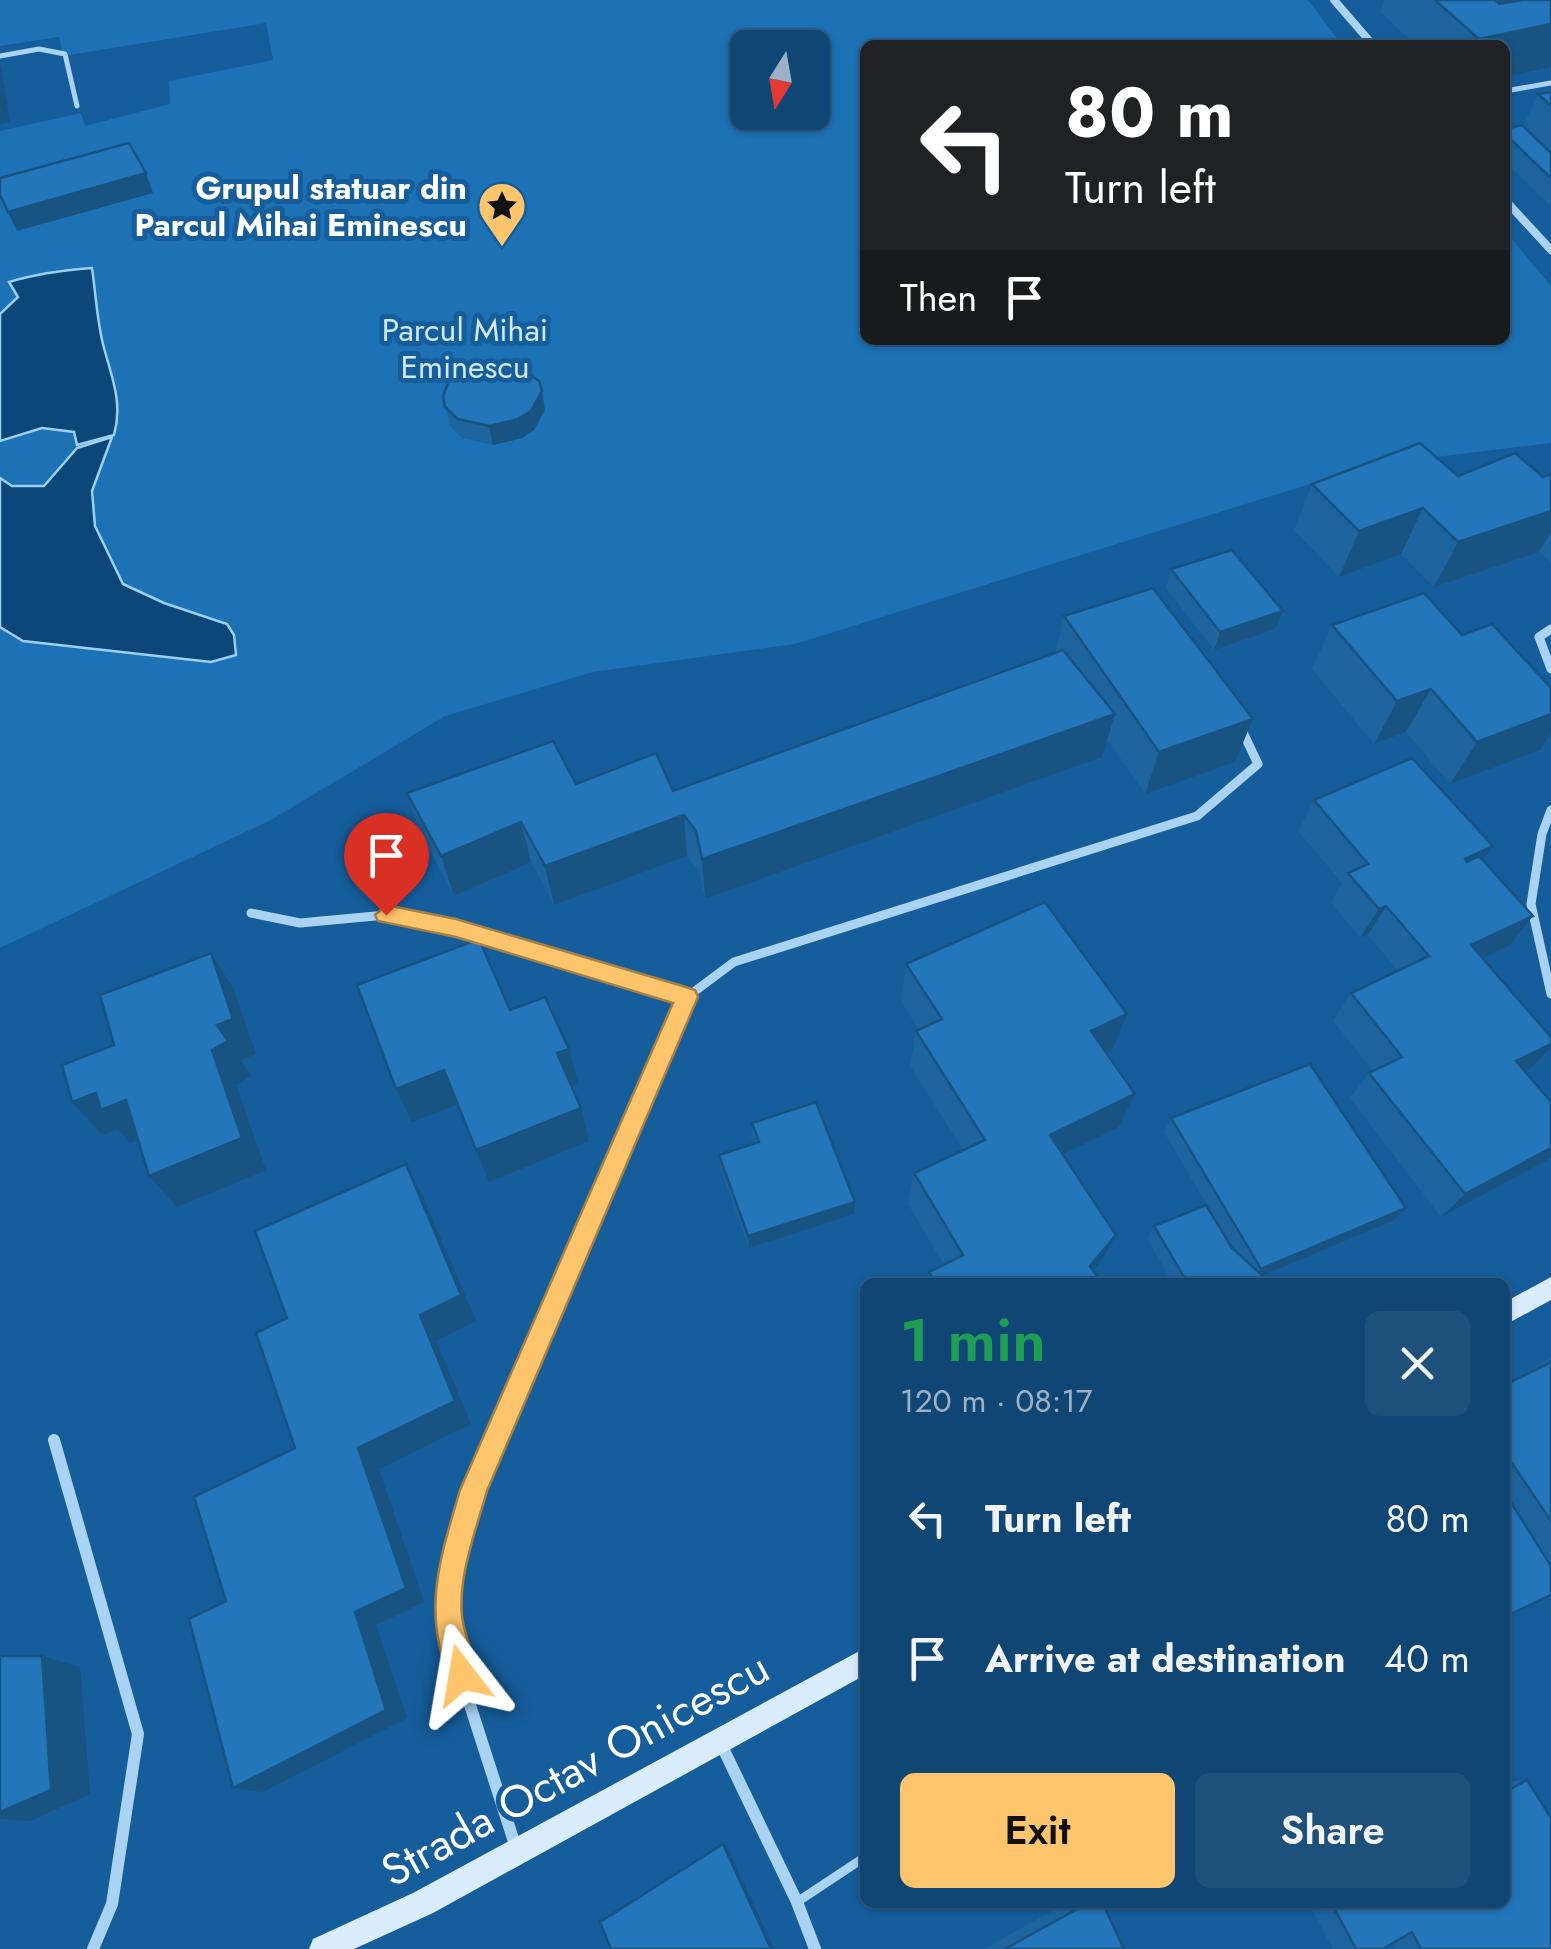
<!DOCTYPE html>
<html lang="en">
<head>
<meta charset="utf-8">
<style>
  body { margin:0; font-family:Jost,sans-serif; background:#1e507c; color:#f1f3f6; height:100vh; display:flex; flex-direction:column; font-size:38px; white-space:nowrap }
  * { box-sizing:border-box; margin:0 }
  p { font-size:32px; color:#9cb1c5 }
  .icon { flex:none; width:55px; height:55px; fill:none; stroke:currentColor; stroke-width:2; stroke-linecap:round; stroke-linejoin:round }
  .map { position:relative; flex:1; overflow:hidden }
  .details { position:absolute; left:860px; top:1278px; width:650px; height:630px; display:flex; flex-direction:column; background:#104674; border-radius:15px; box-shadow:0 2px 8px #0004,0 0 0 2px #305e86 }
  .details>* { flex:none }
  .banner { position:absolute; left:860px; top:40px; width:650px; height:305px; border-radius:15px; box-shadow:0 2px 8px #0004,0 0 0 2px #305e86; background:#202124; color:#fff; overflow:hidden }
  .needle { width:65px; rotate:191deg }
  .buttons { position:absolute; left:730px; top:30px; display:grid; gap:20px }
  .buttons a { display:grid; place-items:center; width:100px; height:100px; border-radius:15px; background:#104674; box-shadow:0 2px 8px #0004,0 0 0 2px #305e86; font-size:50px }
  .pin { position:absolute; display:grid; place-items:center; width:85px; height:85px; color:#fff; margin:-102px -42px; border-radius:50% 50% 50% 0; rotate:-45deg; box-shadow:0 0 10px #0007 }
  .pin .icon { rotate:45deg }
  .me { position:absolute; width:110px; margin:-55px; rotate:346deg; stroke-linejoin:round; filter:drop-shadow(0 0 8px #0008) }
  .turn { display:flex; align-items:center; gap:35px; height:210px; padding:0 40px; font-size:45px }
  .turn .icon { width:130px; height:130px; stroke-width:2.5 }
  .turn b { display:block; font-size:70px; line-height:85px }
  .then { display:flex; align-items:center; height:95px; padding:0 40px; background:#0003; gap:20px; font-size:38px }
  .round { display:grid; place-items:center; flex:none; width:105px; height:105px; border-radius:15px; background:#1e507c }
  .overview { display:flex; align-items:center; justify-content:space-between; height:170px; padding:0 40px }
  h1 { font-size:60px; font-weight:600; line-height:75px; color:#1e9e55 }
  .cta { display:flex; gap:20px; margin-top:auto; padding:20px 40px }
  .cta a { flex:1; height:115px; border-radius:15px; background:#ffc56c; color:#111; font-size:40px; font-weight:600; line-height:115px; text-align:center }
  .cta a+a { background:#1e507c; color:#f1f3f6 }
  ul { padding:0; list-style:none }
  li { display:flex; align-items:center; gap:30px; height:140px; padding:0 40px }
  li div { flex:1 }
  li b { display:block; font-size:38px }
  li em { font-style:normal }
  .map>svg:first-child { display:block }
</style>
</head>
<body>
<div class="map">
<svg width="1551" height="1949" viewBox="0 0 1551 1949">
  <rect width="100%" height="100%" fill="#155d9b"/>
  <path fill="#1d71b5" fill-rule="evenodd" d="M0 0H1308L1342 45H865V340H1505V231L1551 286V443L1371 465 795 644 593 672 445 716 271 820 0 948V131L81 113 85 126 170 104 169 81 273 60 266 23 63 56 59 37 0 46ZM748 48H812V112H748Z"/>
  <g fill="#0d4678" stroke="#9ccff6" stroke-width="2.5">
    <path d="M92 268C96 295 97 323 104 348 112 378 123 403 114 435L77 445 74 432 42 428 0 441V314L18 297 9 282C35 274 65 270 92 268Z"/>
    <path d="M112 437 92 491 95 526 123 584 164 603 227 624 234 635 236 655 211 662 23 641 0 627V478L12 486H44L77 448Z"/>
  </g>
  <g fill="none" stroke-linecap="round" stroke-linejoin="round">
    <g stroke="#aad3f3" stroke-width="5">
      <path d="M0 56 39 49 65 54 77 106"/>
      <path d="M1505 91 1551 83"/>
    </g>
    <path stroke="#aad3f3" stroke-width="9" d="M797 1902 865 1857"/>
    <g stroke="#aad3f3" stroke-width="8">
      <path d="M1334 0 1373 45"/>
      <path d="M1505 200 1551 250"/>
    </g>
    <g stroke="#aad3f3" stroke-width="9">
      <path d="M1551 629 1539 637 1551 669"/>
      <path d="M1551 810 1542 834 1531 904 1551 994"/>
      <path d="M251 913 300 923 386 915 456 928 687 997"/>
      <path d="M636 1114 687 997 734 962 1197 816 1258 764 1240 726"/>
    </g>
    <g stroke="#aad3f3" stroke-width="12">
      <path d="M54 1440 138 1734 112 1904 93 1949"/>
      <path d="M721 1744 797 1902 815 1949"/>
      <path d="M517 1851 470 1705 447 1615 454 1560 473 1490 637 1111"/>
    </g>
    <g fill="#d9ecfd" fill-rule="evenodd">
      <path d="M1551 1277V1300L1505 1325V1302Z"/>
      <path d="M865 1648V1675L433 1913 354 1949H309L313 1939 413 1893Z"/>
    </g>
  </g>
  <g fill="#1e65a0">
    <path d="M1384 0H1551V67L1505 77V45H1416L1380 12Z"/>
    <path d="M1551 92V203L1548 204 1505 162V129L1523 127 1538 94Z"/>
    <path d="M443 396 545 410 534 430 522 438 493 445 462 438 450 426Z"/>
    <path d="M1551 474V562L1539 552 1434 587 1401 554 1339 577 1294 530 1312 484 1458 476 1543 477Z"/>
    <path d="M1171 569 1283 611 1275 629 1214 650 1166 588Z"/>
    <path d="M1064 616 1235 762 1145 794 1107 739 1102 757 705 899 699 871 687 856 554 905 531 862 454 896 421 834 407 793 576 784 673 791 1055 653Z"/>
    <path d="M1332 625 1462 635 1551 688V734L1540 750 1450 784 1406 732 1374 744 1312 669Z"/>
    <path d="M1314 800 1483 860 1510 945 1482 958 1531 1068 1524 1071 1551 1158 1441 1217 1350 1098 1369 1073 1373 1071 1333 1021 1351 993 1398 971 1368 935 1360 938 1331 902 1342 883 1298 831Z"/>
    <path d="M906 964 1112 1050 1106 1053 1135 1094 1119 1127 1063 1155 1100 1263 1093 1272 1101 1282H926L929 1272 944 1265 908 1204 914 1173 963 1150 910 1066 916 1031 919 1030 901 1001Z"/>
    <path d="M1171 1118 1394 1220 1262 1275 1268 1282H1172L1147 1238 1154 1226 1233 1249 1164 1132Z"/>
    <path d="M752 1123 854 1214 749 1248 720 1168 719 1155 755 1143 752 1136Z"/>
    <path d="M1551 1357V1595L1505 1616V1385L1527 1374 1526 1373Z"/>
    <path d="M1527 1780 1551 1949H1396L1393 1943 1383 1949H1333L1308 1902H1505V1782Z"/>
    <path d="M1068 1902H1102L1124 1949H984Z"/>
  </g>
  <g fill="#185382">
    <path d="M1461 0H1551V10Z"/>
    <path d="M1551 24V67L1505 77V45H1477L1479 39Z"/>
    <path d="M0 61 10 122 0 124Z"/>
    <path d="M146 173 153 193 17 231 8 212Z"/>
    <path d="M542 391 545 410 534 430 522 438 493 445 489 426Z"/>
    <path d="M1423 508 1401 554 1339 577 1359 531Z"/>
    <path d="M1551 511V532L1539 552 1434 587 1458 542Z"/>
    <path d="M1283 611 1275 629 1214 650 1220 632Z"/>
    <path d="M1431 689 1406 732 1374 744 1397 701Z"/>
    <path d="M1115 714 1102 757 705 899 702 859Z"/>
    <path d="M1551 714V734L1540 750 1450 784 1477 742Z"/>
    <path d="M1253 719 1235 762 1145 794 1159 752Z"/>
    <path d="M684 815 687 856 554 905 545 866Z"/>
    <path d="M521 822 531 862 454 896 441 856Z"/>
    <path d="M1493 846 1472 876 1465 859Z"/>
    <path d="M1386 906 1368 935 1360 938 1379 909Z"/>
    <path d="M1533 916 1510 945 1450 974 1471 945Z"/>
    <path d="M211 953 234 990 256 1054 241 1060 251 1076 236 1085 266 1170 177 1207 149 1176 212 1050 217 1025Z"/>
    <path d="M1127 1014 1112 1050 1078 1067 1091 1031Z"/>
    <path d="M1551 1044V1047L1531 1068 1492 1087 1516 1061Z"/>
    <path d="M569 1049 578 1083 566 1088 557 1053Z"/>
    <path d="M444 1070 459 1104 412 1122 396 1089Z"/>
    <path d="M96 1093 126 1100 154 1133 130 1143 118 1129 102 1135 72 1102Z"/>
    <path d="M1135 1094 1119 1127 1038 1167 1050 1135Z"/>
    <path d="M581 1108 589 1141 489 1182 476 1150Z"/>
    <path d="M1551 1148V1158L1441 1217 1465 1194Z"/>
    <path d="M406 1164 422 1195 476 1321 436 1341 471 1424 379 1469 424 1602 376 1625 407 1718 263 1792 233 1788 355 1612 358 1448 420 1315Z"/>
    <path d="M855 1202 854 1214 749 1248 748 1236Z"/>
    <path d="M1406 1208 1394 1220 1252 1280 1261 1269Z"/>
    <path d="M1116 1235 1100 1263 1084 1282 1090 1266Z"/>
    <path d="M42 1656 80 1667 90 1794 30 1821 0 1819V1812Z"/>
    <path d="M723 1844 727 1846 774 1949H771Z"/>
  </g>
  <g fill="#2376ba" stroke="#185382" stroke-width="2.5">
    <path d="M1435 0H1495L1499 4 1523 0H1551V24L1479 39Z"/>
    <path d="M1551 92V106L1538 94Z"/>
    <path d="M1522 125 1551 153V178L1505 134V129Z"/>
    <path d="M129 143 146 173 8 212 0 195V178Z"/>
    <path d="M483 363 516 365 539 381 542 391 531 411 518 419 489 426 458 419 445 407 443 396 448 383 467 368Z"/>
    <path d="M1420 443 1458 476 1515 453 1543 477 1551 474V511L1458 542 1423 508 1359 531 1312 484Z"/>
    <path d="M1232 550 1283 611 1220 632 1171 569Z"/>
    <path d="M1153 588 1253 719 1159 752 1064 616Z"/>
    <path d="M1424 593 1462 635 1492 624 1551 688V714L1477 742 1431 689 1397 701 1332 625Z"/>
    <path d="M1063 650 1115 714 702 859 696 831 684 815 545 866 521 822 441 856 407 793 553 741 576 784 656 753 673 791Z"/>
    <path d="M1412 758 1493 846 1465 859 1467 862 1479 856 1533 916 1471 945 1551 1037V1044L1516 1061 1551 1102V1148L1465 1194 1369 1073 1402 1057 1351 993 1429 956 1386 906 1379 909 1348 873 1368 864 1314 800Z"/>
    <path d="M1045 902 1127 1014 1091 1031 1135 1094 1050 1135 1116 1235 1090 1266 1101 1282H935L929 1272 963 1255 914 1173 985 1140 916 1031 942 1019 906 964Z"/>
    <path d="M479 939 510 1010 545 997 569 1049 557 1053 581 1108 476 1150 444 1070 396 1089 357 985Z"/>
    <path d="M211 953 233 1019 217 1025 228 1041 212 1050 242 1138 149 1176 126 1100 101 1110 96 1093 72 1102 62 1065 114 1045 100 995Z"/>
    <path d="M1310 1064 1406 1208 1261 1269 1171 1118Z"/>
    <path d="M816 1102 855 1202 748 1236 719 1155 759 1142 752 1123Z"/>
    <path d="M406 1164 461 1295 420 1315 455 1401 358 1448 406 1588 355 1612 386 1710 233 1788 189 1619 226 1601 194 1497 295 1448 256 1333 287 1318 255 1231Z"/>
    <path d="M1206 1205 1232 1248 1265 1278 1268 1282H1187L1154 1226Z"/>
    <path d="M1551 1362V1521L1505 1453V1385Z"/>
    <path d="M1505 1493 1551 1566V1595L1511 1614 1505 1604Z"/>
    <path d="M0 1656H42L51 1790 0 1812Z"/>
    <path d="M1527 1780 1551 1818V1949H1421L1412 1932 1383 1949H1356L1331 1902H1505V1792Z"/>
    <path d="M723 1844 771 1949H611L600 1922Z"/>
    <path d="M1090 1902H1102L1124 1949H1005Z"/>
  </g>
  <path fill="#ffc56c" stroke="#a68046" stroke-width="2.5" d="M386 905 456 919 686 987 695 990 698 997 487 1491C476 1530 458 1576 462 1616 464 1639 481 1664 472 1686L462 1690 452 1686C421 1612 439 1562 460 1490L673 1003 456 937 378 921 375 915Z"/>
  <defs>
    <g id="sight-pin" transform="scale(2.5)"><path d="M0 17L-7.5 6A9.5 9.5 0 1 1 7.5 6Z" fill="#ffc56c" stroke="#155d9b"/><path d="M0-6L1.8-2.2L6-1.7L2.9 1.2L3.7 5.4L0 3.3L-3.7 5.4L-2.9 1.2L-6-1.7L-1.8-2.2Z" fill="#111"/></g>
  </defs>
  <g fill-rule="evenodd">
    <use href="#sight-pin" x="502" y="206"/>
  </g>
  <g text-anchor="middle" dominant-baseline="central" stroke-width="10" stroke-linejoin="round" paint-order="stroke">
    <g font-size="32" font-weight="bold" fill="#fff" stroke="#155d9b" text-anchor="end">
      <text x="467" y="188">Grupul statuar din<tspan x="467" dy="37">Parcul Mihai Eminescu</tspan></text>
    </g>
    <g font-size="32" fill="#d2eafd" stroke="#155d9b">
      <text x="465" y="330">Parcul Mihai<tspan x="465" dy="37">Eminescu</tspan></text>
    </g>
    <g font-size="45" fill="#fff" stroke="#155d9b">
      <text transform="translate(575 1769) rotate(-29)">Strada Octav Onicescu</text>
    </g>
  </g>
</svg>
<div class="buttons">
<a><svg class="needle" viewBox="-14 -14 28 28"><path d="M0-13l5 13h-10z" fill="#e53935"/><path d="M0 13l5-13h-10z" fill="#9cb1c5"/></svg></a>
</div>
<div class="pin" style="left:386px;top:915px;background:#d93025"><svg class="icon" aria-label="arrive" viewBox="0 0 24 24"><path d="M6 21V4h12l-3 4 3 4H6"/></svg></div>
<svg class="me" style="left:462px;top:1675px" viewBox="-20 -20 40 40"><path d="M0-17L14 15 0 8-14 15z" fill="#ffc56c" stroke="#fff" stroke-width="4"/></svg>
<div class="banner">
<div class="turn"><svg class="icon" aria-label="left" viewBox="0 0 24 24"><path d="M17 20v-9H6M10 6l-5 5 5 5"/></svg><div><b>80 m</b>Turn left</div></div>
<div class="then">Then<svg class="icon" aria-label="arrive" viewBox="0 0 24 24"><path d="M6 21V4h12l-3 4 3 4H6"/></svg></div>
</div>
<section class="details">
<div class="overview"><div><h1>1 min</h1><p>120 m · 08:17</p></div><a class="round"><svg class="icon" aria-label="close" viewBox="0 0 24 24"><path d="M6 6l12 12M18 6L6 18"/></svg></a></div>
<ul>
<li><svg class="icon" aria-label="left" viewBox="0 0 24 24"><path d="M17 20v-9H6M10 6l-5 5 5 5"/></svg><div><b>Turn left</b></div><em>80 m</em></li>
<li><svg class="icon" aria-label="arrive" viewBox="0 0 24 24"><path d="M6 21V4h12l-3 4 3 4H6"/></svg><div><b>Arrive at destination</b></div><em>40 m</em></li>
</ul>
<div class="cta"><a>Exit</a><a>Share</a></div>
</section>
</div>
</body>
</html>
